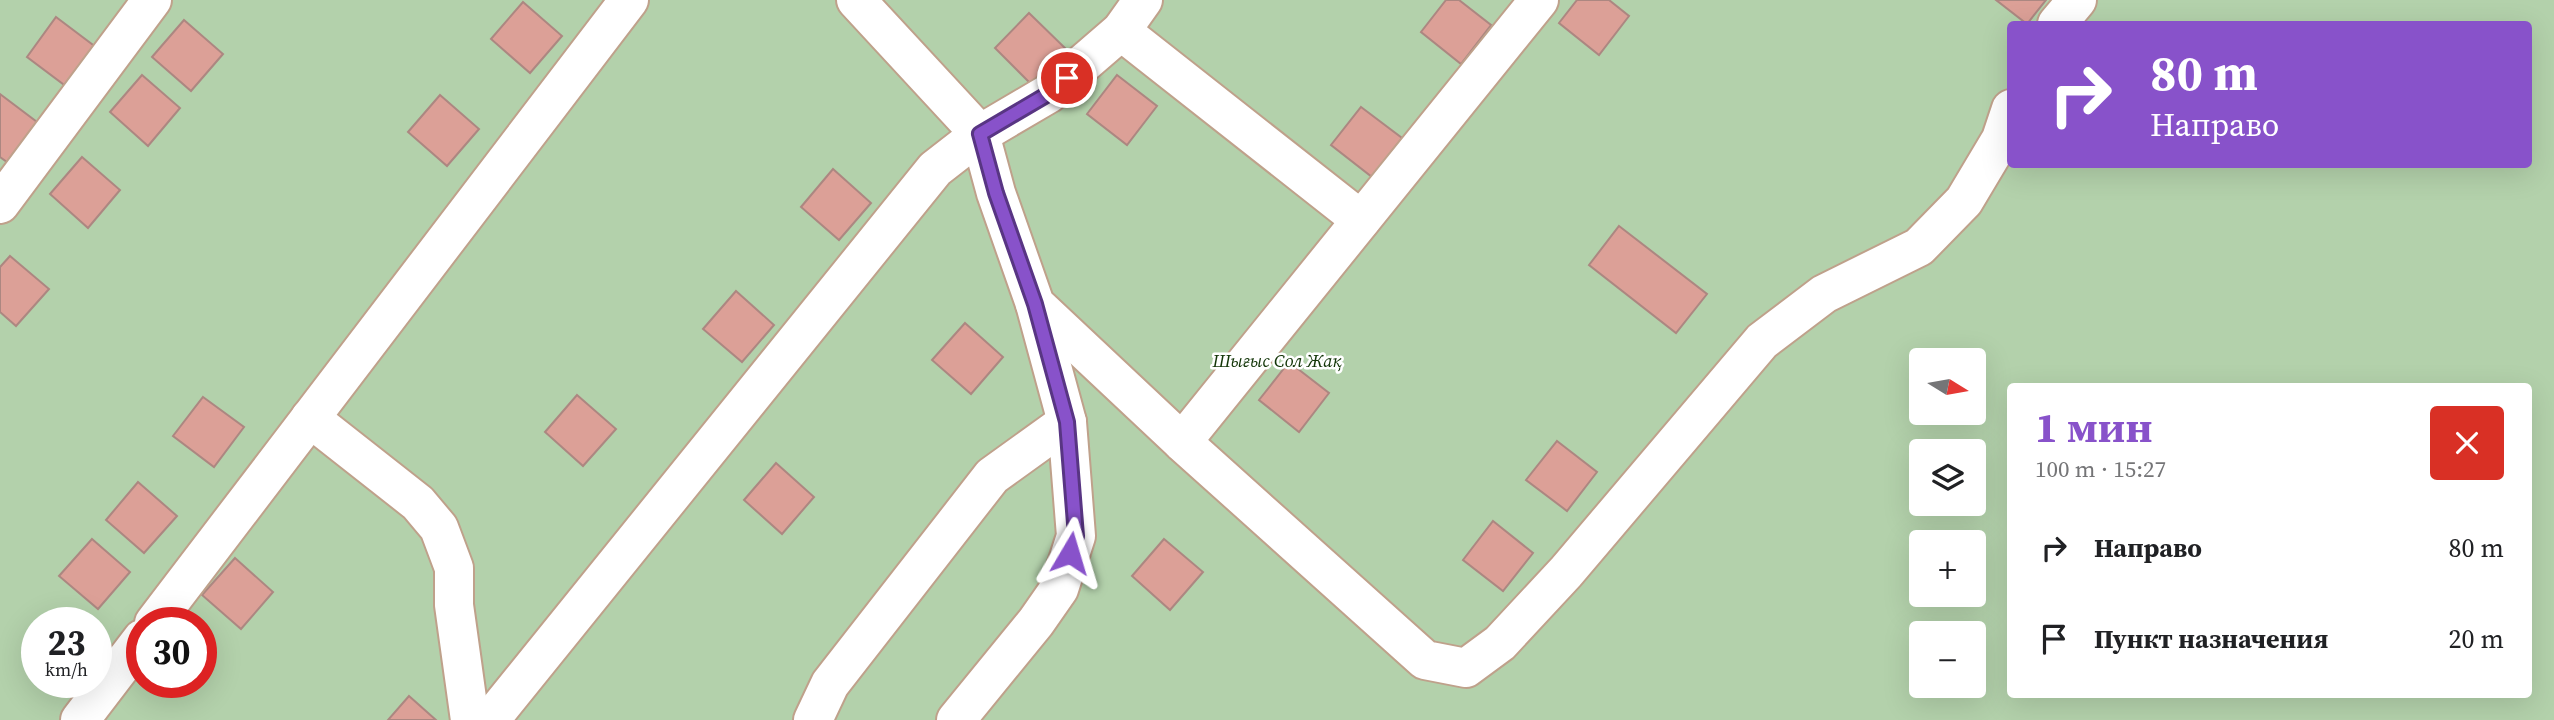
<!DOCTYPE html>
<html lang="ru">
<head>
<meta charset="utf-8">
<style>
  body { margin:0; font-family:"Source Serif 4",serif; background:#f6f6f6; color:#202124; height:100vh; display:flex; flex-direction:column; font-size:26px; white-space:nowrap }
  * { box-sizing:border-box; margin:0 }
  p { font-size:23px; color:#757577 }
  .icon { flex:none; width:38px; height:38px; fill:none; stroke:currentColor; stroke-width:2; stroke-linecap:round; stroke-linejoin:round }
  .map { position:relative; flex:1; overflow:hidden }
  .side { position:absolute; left:2007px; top:383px; width:525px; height:315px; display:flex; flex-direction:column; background:#fff; border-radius:7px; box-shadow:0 7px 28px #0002 }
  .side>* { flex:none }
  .top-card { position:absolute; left:2007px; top:21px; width:525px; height:147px; border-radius:7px; box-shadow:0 7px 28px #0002; background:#8852ca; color:#fff; overflow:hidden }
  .needle { width:46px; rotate:101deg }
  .buttons { position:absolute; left:1909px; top:348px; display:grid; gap:14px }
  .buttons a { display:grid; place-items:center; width:77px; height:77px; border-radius:7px; background:#fff; box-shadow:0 7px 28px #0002; font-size:35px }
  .speed { position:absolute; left:21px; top:607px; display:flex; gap:14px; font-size:35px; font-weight:700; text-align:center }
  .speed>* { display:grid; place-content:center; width:91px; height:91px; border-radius:50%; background:#fff; box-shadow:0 7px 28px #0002; line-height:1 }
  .speed small { font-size:18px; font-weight:400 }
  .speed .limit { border:10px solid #d22; background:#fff; color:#111 }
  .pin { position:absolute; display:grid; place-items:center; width:60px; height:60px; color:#fff; margin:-30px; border:4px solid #fff; border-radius:50%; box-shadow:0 2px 7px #0007 }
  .me { position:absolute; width:77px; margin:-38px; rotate:7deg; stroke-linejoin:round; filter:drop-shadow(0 0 5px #0008) }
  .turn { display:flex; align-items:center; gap:24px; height:147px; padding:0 28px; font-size:32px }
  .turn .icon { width:91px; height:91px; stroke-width:2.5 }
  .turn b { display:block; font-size:49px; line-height:60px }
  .round { display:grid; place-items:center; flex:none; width:74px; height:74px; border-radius:7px; background:#f6f6f6 }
  .headline { display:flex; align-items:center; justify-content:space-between; height:119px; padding:0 28px }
  h1 { font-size:42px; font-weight:700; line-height:52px; color:#8852ca }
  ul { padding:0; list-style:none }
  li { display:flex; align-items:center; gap:21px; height:91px; padding:0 28px }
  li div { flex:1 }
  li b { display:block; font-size:26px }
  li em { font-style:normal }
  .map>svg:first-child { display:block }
</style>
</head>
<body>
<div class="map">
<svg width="2554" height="720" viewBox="0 0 2554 720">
  <rect width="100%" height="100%" fill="#f8d9c2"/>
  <path fill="#b3d1ab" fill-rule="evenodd" d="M0 0H2554V720H0ZM2011 24H2529V164H2011ZM1922 360H1974V413H1922ZM2011 387H2529V695H2011ZM1922 452H1974V504H1922ZM1922 542H1974V595H1922ZM37 623H96V682H37ZM142 623H201V682H142ZM1922 634H1974V686H1922Z"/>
  <g fill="#dca097" stroke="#ac8781" stroke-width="2">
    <path d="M1446 0H1459L1491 25 1461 64 1421 32Z"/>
    <path d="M1577 0H1609L1629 16 1599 55 1559 23Z"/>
    <path d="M1996 0H2046L2027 24Z"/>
    <path d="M523 2 562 36 530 73 491 39Z"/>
    <path d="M1029 13 1066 49 1031 84 995 48Z"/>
    <path d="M56 17 97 48 67 87 27 57Z"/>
    <path d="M184 20 223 54 191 91 152 57Z"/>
    <path d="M142 75 180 108 148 146 110 112Z"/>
    <path d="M1117 75 1157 106 1127 145 1087 114Z"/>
    <path d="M0 94 37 122 7 162 0 157Z"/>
    <path d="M440 95 479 129 447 166 408 132Z"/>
    <path d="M1361 107 1402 138 1372 177 1331 145Z"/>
    <path d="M82 157 120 190 88 228 50 194Z"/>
    <path d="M833 169 871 203 839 240 801 207Z"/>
    <path d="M1619 226 1707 294 1676 333 1589 265Z"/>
    <path d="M10 256 49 289 16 326 0 312V267Z"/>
    <path d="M736 291 774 325 742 362 703 329Z"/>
    <path d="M965 323 1003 357 971 394 932 360Z"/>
    <path d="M1289 362 1329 393 1299 432 1259 400Z"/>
    <path d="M577 395 616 429 583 466 545 432Z"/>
    <path d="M203 397 244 427 214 467 173 436Z"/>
    <path d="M1557 441 1597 472 1567 511 1526 480Z"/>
    <path d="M776 463 814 497 782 534 744 500Z"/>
    <path d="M138 482 177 516 144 553 106 520Z"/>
    <path d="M1493 521 1533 553 1503 591 1463 560Z"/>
    <path d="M92 539 130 572 98 609 59 576Z"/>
    <path d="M1164 539 1203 572 1170 610 1132 576Z"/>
    <path d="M235 558 273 592 241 629 202 595Z"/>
    <path d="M409 696 436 720H388Z"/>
  </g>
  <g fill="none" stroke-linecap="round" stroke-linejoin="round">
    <g stroke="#bfa18b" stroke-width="42">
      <g id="minor">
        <path d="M856 0 980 134 996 193 1035 304 1182 442 1425 660 1466 668 1500 643 1566 572 1762 341 1824 294 1919 247 1964 201 2001 139 2011 109"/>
        <path d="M2057 24 2077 0"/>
        <path d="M1121 31 1361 220"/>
        <path d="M0 204 152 0"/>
        <path d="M310 418 418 503 439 528 454 568V605L470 720"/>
        <path d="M1182 442 1539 0"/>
        <path d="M154 623 629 0"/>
        <path d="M80 720 142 639"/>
        <path d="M490 720 935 169 980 134 1048 94 1121 31 1143 0"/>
        <path d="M813 720 830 684 992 476 1067 422"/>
        <path d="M956 720 1036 622 1059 589 1076 536 1067 422 1035 304"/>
      </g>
    </g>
    <use href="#minor" stroke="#fff" stroke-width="38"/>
  </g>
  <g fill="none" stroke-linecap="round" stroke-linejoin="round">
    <g stroke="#583583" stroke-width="18">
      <path id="route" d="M1067 78 1048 94 980 134 996 193 1035 304 1067 422 1076 536 1070 553"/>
    </g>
    <use href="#route" stroke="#8852ca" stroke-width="12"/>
  </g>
  <g text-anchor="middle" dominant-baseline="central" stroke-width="5" stroke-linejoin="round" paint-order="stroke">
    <g font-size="18" font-style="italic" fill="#123507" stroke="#fff">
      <text x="1277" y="360">Шығыс Сол Жақ</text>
    </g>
  </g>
</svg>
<div class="buttons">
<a><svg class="needle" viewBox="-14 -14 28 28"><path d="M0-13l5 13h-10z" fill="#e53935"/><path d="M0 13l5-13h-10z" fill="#757577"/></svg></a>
<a><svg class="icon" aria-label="layers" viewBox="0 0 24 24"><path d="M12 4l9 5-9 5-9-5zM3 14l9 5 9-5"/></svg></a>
<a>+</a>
<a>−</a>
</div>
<div class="speed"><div>23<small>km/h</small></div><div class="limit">30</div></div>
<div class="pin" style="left:1067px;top:78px;background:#d93025"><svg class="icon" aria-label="arrive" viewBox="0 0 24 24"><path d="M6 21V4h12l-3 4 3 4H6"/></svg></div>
<svg class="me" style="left:1070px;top:553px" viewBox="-20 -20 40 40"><path d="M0-17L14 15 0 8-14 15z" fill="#8852ca" stroke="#fff" stroke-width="4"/></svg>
<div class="top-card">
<div class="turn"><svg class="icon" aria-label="right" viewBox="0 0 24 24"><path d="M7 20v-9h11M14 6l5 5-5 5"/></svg><div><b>80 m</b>Направо</div></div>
</div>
<section class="side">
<div class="headline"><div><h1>1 мин</h1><p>100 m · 15:27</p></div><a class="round" style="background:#d93025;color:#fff"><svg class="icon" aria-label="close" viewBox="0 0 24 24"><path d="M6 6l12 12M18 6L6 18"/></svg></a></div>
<ul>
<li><svg class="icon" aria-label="right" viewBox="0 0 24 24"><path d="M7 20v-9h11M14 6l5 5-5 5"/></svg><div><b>Направо</b></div><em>80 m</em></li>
<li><svg class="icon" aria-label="arrive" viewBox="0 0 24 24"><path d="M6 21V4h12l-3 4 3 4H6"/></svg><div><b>Пункт назначения</b></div><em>20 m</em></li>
</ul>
</section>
</div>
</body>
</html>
